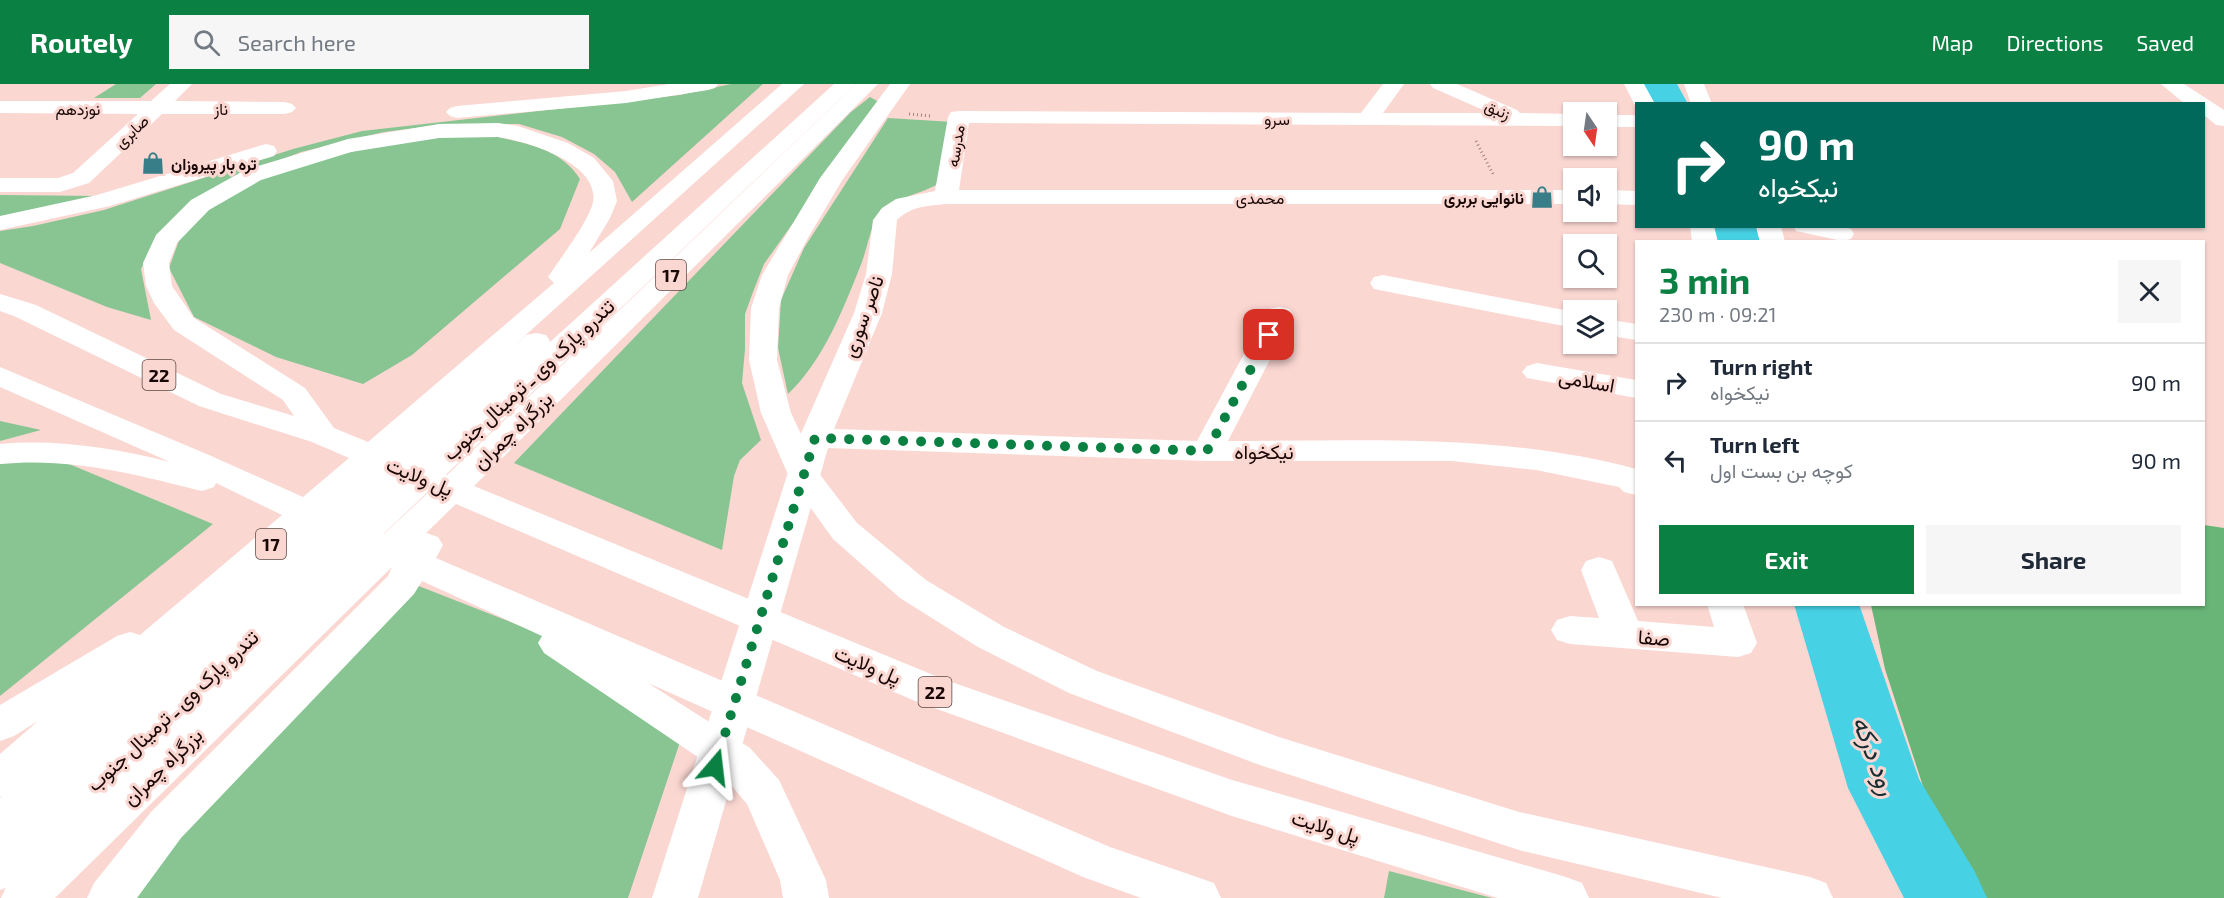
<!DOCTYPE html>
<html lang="en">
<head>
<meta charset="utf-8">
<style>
  body { margin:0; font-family:"Exo 2",Vazirmatn,sans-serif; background:#f6f6f7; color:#1f2937; height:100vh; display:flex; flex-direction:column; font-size:22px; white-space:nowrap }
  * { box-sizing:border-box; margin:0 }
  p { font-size:20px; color:#747a83 }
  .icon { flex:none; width:33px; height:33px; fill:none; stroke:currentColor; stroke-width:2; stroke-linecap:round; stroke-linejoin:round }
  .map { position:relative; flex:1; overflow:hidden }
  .side { position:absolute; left:1635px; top:156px; width:570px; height:366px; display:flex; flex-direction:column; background:#fff; border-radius:0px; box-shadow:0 2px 4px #0004 }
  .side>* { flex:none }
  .banner { position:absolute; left:1635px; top:18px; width:570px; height:126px; border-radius:0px; box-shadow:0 2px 4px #0004; background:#00695c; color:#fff; overflow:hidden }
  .needle { width:39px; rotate:167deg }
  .fabs { position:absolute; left:1563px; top:18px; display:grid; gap:12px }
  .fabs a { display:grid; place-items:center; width:54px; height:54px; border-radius:0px; background:#fff; box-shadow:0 2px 4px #0004; font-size:30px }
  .pin { position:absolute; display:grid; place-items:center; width:51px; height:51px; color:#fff; margin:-26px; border-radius:12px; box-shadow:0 3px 9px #0006 }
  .me { position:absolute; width:66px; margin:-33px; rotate:17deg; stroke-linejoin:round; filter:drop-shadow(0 0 4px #0008) }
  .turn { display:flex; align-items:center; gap:21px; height:126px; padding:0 24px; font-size:27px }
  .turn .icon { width:78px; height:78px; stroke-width:2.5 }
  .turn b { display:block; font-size:42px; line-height:51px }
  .round { display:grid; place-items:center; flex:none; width:63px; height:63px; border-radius:0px; background:#f6f6f7 }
  .headline { display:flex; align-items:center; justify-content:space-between; height:102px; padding:0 24px }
  h1 { font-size:36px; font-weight:700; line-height:45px; color:#0b8043 }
  .action { display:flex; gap:12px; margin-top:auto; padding:12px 24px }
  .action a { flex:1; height:69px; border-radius:0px; background:#0b8043; color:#fff; font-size:24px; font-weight:700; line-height:69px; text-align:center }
  .action a+a { background:#f6f6f7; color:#1f2937 }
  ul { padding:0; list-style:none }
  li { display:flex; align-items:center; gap:18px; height:78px; padding:0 24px; border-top:2px solid #e0e1e3 }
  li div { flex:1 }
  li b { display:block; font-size:22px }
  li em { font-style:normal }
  header { display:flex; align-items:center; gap:36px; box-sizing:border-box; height:84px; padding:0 30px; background:#0b8043; color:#fff }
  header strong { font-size:28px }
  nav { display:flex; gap:33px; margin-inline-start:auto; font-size:21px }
  .search { width:420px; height:54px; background:#f6f6f7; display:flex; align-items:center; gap:15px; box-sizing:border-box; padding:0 21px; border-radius:0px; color:#747a83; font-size:22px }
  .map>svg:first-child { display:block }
</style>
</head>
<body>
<header>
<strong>Routely</strong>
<div class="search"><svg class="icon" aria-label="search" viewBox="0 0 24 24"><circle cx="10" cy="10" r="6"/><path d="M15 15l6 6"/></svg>Search here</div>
<nav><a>Map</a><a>Directions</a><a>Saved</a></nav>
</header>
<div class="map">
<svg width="2224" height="814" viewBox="0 0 2224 814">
  <rect width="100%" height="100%" fill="#fbd7d2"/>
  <g fill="#88c592">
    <path d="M116 0H156L140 14H94Z"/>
    <path d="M731 0H763L632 118 615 88 594 70 562 53 519 40H448L384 48 301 68 246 90 156 156 141 185 151 236 107 223 0 179V147L33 142 104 126 293 65 362 47 680 11Z"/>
    <path d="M870 13 879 18 764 180 753 208 745 230V265L742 299 761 356 740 376 734 392 722 466 514 379 798 83 851 28Z"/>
    <path d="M888 34 953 38 941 98C922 111 890 113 877 134 870 146 867 164 862 178 844 223 824 276 788 310L778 264 781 216 804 164Z"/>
    <path d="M489 51C523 59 560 63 580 95L560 145 412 271 363 300 276 273 194 233 169 184 182 148 214 118 263 91 378 61 442 53Z"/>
    <path d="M0 111 101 112 0 134Z"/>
    <path d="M0 337 41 346 0 357Z"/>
    <path d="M21 376 62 377 213 440 0 612V380Z"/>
    <path d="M411 499 549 553 690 628 628 814H116Z"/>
    <path d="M1389 787 1492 814H1384Z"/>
  </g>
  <path fill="#69b577" d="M2204 441 2224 444V814H1975L1942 761 1885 585 1871 521 2204 520Z"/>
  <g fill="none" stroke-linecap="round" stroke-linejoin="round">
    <g fill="#47d1e4" fill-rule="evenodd">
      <path d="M1641 0H1677L1688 20H1651Z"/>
      <path d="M1712 142H1756L1760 158H1716Z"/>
      <path d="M1794 520H1859L1919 695 1975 788 1987 814H1904L1848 704Z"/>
    </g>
    <g stroke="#a18480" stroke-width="3" stroke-dasharray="1 3" stroke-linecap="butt">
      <path d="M909 30 931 32"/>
      <path d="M1476 57 1493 90"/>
    </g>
    <g fill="#fff" fill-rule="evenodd">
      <path d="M170 0H192L175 17 285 18 292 20 296 24 292 28 285 30H162L89 99 60 108H0V94H58L73 89 138 30 0 29V17H151Z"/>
      <path d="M834 0H856L16 800 0 806V714L526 251 536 249 546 251 550 257 549 259Z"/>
      <path d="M1383 0H1404L1383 29H1490L1433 4 1430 0H1457L1517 26 1520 29 1574 30V42L969 39 959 106H1574V120H946C928 122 911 122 897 136L892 190 882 229 834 345 1197 357 1265 231 1269 225 1279 223 1289 225 1293 231 1228 357C1364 357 1503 349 1636 385V411L1624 408 1619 403 1536 386 1452 377H1207L828 364 698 814H652L799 354 854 229 866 190 873 136 882 124 896 115 935 107 948 33 951 28 959 27 1361 29Z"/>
      <path d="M1624 0H1644L1655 20H1636V23Z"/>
      <path d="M1684 0H1704L1712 20H1691Z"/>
      <rect x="1606" y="31" width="30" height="12"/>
      <path d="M1606 106 1636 107V121L1606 120Z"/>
      <path d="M1690 142H1714L1718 158H1692Z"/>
      <path d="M1756 142H1781L1785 158H1760Z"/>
      <path d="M1793 142H1842L1851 145 1854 150 1851 155 1842 157 1796 147Z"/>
      <path d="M1383 191 1574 228V244L1374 205 1370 199 1374 193Z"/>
      <path d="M1606 235 1636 240V256L1606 251Z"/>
      <path d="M1537 279 1636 296V314L1527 294 1522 288 1527 282Z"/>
      <path d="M1599 473 1612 477 1638 537 1714 543 1707 520H1743L1757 559 1751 569 1738 573 1570 560 1557 556 1551 546 1557 536 1570 532 1599 534 1581 486 1586 477Z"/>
    </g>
    <path fill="#fff" fill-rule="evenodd" d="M2161 0H2184L2224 26V42L2216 41 2204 31V20H2185Z"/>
    <g fill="#fff" fill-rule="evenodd">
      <path d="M669 0H718L715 4 708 6 626 19 457 34 450 32 446 28 450 24 457 22 626 7Z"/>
      <path d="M782 0H804L395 369 447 391 856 0H878L474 402 943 595 1232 696 1566 793 1582 799 1589 814H1498L1232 732 915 617 456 420 426 449 438 453 443 461 436 474 1110 763 1214 799 1221 814H1141L1083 793 648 599 750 664 779 696 826 796 829 814H783L780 796 747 720 720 688 544 569 538 559 542 552 422 497 414 510 181 754 137 814H87L94 799 151 728 388 492 392 483 55 814H1L8 799 363 469 311 444 15 707 0 713V670L38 637 14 652 0 657V621L117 552 130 548 140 551 282 431 216 399 214 403 202 407C135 390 70 373 0 380V360C58 355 113 364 170 378L0 303V283L209 371 303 413 349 374 312 358 199 322 16 233 0 227V210L36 221 221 310 294 332 283 316 174 246 154 219 146 202 143 179 156 151 191 116 245 86 348 55 439 40 498 39 518 42 568 59 594 74 613 97 617 117 610 134 589 169ZM498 53C526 57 600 79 593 118 589 137 560 175 548 193L554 199 368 358 334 344 305 304 194 234 172 202 169 179 177 159 209 126 261 96 351 68 439 54ZM377 386 429 408 384 450 331 426Z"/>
      <path d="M890 0H910L843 95 809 152 788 191 779 224 777 276 791 329 821 392 857 439 926 496 1004 543 1097 587 1279 653 1519 728 1810 793 1826 799 1833 814H1722L1519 766 1257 680 1069 609 978 563 900 514 833 455 790 395 761 329 749 276 751 224 762 191 820 94Z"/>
      <path d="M266 60 274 62 277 67 274 72 110 122 0 146V132L97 111Z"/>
    </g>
  </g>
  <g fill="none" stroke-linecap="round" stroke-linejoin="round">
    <path stroke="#0b8043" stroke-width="10" stroke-dasharray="0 18" d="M715 683 815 354 1207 367 1269 251"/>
  </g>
  <defs>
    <g id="shop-bare" transform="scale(1.8)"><path d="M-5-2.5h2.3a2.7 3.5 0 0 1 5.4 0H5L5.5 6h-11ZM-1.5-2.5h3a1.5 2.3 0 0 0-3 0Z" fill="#377e89" stroke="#fbd7d2" stroke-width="2.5" paint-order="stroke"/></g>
  </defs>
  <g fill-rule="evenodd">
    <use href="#shop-bare" x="153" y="79"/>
    <use href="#shop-bare" x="1542" y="113"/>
  </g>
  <g text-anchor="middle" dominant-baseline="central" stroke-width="6" stroke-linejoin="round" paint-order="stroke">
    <g font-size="16" fill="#190705" stroke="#fbd7d2">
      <text x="78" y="24">نوزدهم</text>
      <text x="221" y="24">ناز</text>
      <text transform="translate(1498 25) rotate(24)">زنبق</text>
      <text x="1277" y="34">سرو</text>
      <text transform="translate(131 47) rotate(-43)">صابری</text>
      <text transform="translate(955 62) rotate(-81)">مدرسه</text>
      <text x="1260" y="113">محمدی</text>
    </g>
    <g font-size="16" font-weight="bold" fill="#190705" stroke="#fbd7d2" text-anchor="start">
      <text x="171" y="79">تره بار پیروزان</text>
      <text x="1524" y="113" text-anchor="end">نانوایی بربری</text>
    </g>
    <g fill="#fbd7d2" stroke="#5d4542" stroke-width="1.5">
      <rect x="656" y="176" width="30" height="30" rx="4.5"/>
      <rect x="142.5" y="276" width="33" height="30" rx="4.5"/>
      <rect x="256" y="445" width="30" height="30" rx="4.5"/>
      <rect x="918.5" y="593" width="33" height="30" rx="4.5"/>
    </g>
    <g font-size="18" font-weight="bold" fill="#190705">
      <text x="671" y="191">17</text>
      <text x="159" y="291">22</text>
      <text x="271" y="460">17</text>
      <text x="935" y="608">22</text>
    </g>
    <g font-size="20" fill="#190705" stroke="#fbd7d2">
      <text transform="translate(862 232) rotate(-70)">ناصر سوری</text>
      <text transform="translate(528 295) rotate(-43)">تندرو پارک وی ـ ترمینال جنوب</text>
      <text transform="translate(1587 296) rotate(10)">اسلامی</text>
      <text transform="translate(512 346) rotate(-44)">بزرگراه چمران</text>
      <text x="1264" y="367">نیکخواه</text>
      <text transform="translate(420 392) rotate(23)">پل ولایت</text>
      <text transform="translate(1654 553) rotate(4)">صفا</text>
      <text transform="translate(868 580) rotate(23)">پل ولایت</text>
      <text transform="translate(172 626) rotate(-43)">تندرو پارک وی ـ ترمینال جنوب</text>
      <text transform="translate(162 682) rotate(-44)">بزرگراه چمران</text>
      <text transform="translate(1326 742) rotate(17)">پل ولایت</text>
    </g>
    <g font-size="26" font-style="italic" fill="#162d31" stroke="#fbd7d2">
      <text transform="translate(1876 671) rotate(70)">رود درکه</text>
    </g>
  </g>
</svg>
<div class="fabs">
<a><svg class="needle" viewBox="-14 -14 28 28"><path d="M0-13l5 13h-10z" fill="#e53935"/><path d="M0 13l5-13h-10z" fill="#747a83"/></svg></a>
<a><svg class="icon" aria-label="sound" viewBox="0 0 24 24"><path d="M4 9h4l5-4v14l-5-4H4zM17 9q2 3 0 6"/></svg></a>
<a><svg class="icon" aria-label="search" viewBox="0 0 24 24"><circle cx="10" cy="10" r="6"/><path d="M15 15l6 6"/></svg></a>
<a><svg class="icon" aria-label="layers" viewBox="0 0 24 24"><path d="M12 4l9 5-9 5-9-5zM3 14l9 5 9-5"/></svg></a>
</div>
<div class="pin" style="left:1269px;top:251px;background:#d93025"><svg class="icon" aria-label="arrive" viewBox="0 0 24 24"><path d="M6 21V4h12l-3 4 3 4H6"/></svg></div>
<svg class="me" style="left:715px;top:683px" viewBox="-20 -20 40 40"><path d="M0-17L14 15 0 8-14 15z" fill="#0b8043" stroke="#fff" stroke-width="4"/></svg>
<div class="banner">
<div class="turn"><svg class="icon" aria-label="right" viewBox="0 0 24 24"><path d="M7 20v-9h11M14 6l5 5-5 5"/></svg><div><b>90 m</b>نیکخواه</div></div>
</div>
<section class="side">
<div class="headline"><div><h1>3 min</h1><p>230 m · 09:21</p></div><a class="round"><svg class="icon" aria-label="close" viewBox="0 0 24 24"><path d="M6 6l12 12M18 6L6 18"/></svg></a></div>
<ul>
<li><svg class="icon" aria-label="right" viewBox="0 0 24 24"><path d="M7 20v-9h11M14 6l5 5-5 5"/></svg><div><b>Turn right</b><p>نیکخواه</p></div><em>90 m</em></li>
<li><svg class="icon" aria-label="left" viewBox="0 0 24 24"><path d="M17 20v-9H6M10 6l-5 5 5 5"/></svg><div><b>Turn left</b><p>کوچه بن بست اول</p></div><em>90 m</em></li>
</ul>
<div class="action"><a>Exit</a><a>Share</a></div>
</section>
</div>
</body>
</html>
